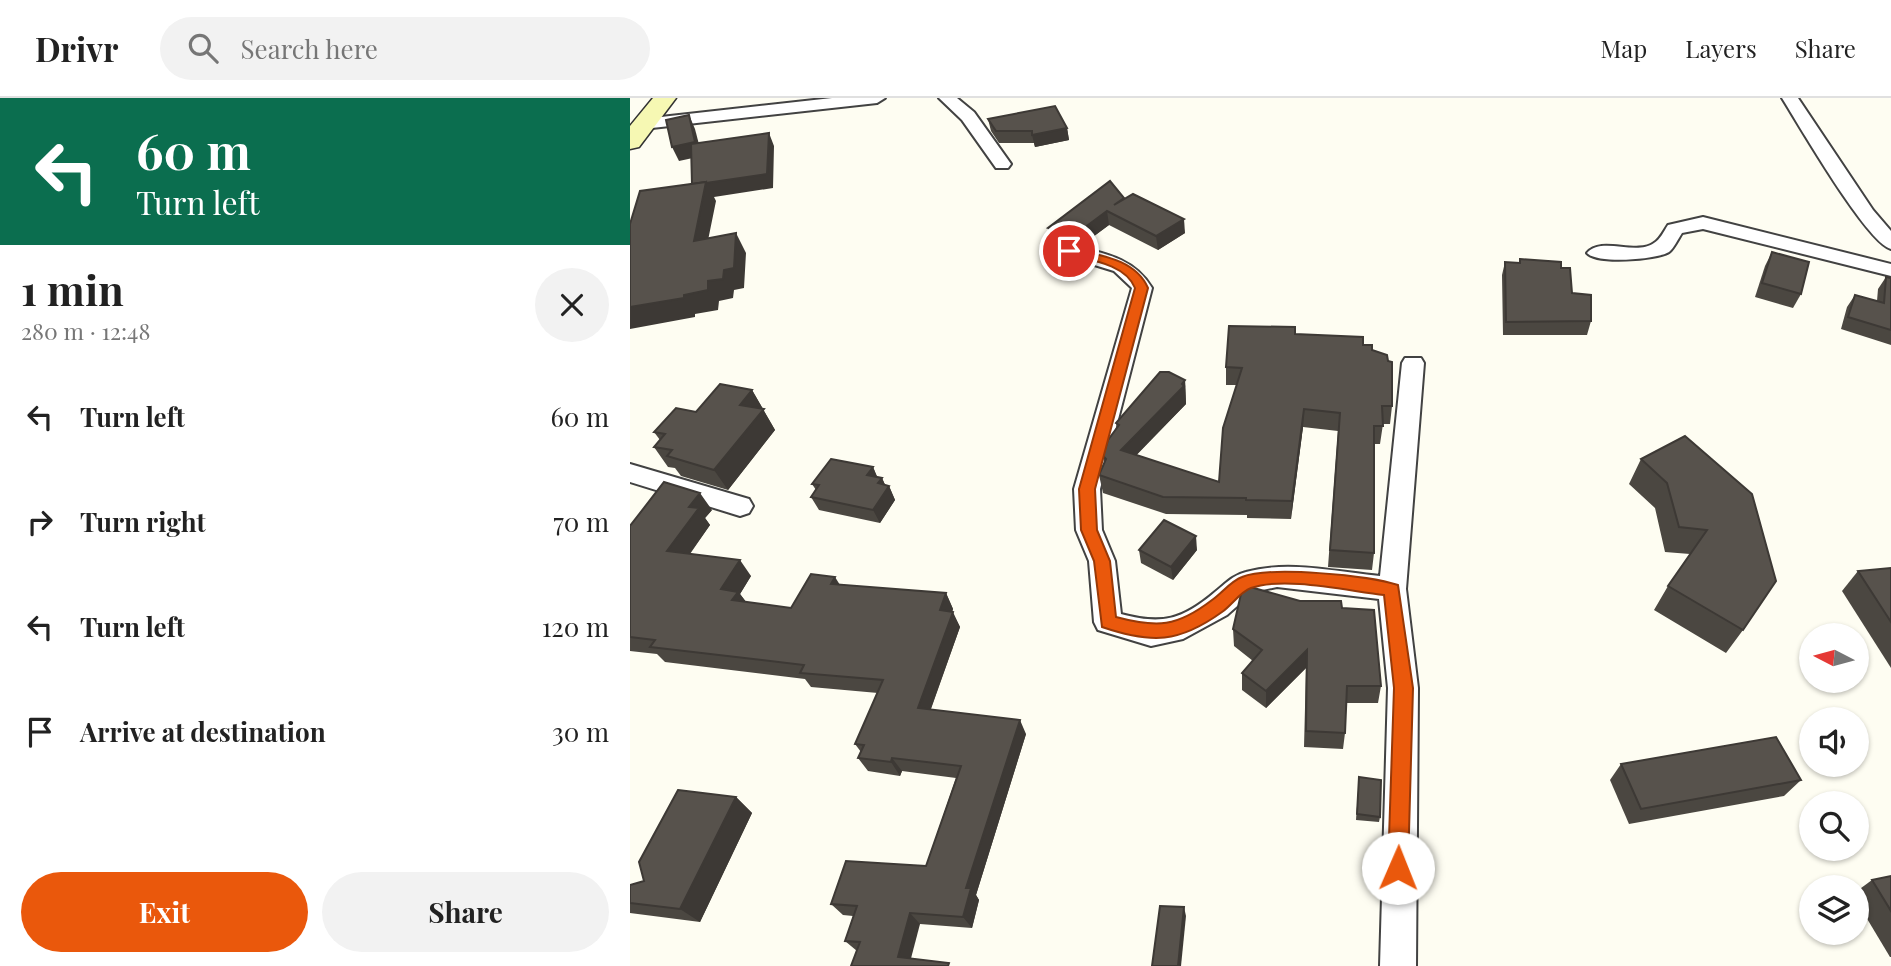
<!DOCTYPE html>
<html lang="en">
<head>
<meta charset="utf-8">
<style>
  body { margin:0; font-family:"Playfair Display",serif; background:#f2f2f2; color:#222; height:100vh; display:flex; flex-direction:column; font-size:26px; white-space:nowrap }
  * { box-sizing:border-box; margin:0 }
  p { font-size:23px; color:#767676 }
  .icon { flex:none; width:38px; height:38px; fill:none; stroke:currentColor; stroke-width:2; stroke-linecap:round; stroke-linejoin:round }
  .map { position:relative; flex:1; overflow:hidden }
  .drawer { display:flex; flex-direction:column; background:#fff; width:630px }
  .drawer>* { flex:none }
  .top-card { background:#0b6e4f; color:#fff; overflow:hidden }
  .needle { width:46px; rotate:276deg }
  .controls { position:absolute; left:1169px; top:525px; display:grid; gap:14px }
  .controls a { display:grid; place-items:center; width:70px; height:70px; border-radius:50%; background:#fff; box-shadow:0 2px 5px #0004; font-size:35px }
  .pin { position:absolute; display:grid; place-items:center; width:60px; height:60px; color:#fff; margin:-30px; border:4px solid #fff; border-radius:50%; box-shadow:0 2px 7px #0007 }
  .me { position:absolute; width:77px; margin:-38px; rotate:1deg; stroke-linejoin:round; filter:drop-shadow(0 0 5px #0008) }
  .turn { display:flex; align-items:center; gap:24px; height:147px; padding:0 21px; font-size:32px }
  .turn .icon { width:91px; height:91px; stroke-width:2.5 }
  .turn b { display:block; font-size:49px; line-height:60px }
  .round { display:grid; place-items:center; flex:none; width:74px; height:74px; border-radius:37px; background:#f2f2f2 }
  .headline { display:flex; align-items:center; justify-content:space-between; height:119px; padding:0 21px }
  h1 { font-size:42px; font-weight:700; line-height:52px }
  .cta { display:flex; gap:14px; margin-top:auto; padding:14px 21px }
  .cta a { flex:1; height:80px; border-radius:42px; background:#ea580c; color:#fff; font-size:28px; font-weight:700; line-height:80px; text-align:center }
  .cta a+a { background:#f2f2f2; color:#222 }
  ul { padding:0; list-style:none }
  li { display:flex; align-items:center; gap:21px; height:105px; padding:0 21px }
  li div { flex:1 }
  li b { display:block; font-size:26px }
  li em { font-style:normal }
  header { display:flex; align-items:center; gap:42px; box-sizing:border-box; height:98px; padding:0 35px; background:#fff; border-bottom:2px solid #e0e0e0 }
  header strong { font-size:33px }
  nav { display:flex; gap:38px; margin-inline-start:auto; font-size:24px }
  .search { width:490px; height:63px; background:#f2f2f2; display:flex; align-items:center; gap:18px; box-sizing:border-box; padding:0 24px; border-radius:38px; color:#767676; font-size:26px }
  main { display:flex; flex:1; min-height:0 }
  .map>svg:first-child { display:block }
</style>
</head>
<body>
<header>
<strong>Drivr</strong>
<div class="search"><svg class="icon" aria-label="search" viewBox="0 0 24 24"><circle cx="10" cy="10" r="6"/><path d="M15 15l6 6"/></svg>Search here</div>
<nav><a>Map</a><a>Layers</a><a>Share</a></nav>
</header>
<main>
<section class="drawer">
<div class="top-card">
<div class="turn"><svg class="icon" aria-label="left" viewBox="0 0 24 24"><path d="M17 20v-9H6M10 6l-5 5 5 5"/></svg><div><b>60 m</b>Turn left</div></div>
</div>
<div class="headline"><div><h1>1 min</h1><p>280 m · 12:48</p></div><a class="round"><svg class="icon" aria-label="close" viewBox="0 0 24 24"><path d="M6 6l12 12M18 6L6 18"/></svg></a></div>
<ul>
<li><svg class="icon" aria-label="left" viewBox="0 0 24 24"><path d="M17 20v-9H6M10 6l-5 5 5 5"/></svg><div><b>Turn left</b></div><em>60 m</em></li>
<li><svg class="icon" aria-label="right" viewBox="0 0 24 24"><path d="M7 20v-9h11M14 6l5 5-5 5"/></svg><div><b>Turn right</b></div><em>70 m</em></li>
<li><svg class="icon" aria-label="left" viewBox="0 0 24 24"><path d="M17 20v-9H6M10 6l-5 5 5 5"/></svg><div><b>Turn left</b></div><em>120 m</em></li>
<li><svg class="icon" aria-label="arrive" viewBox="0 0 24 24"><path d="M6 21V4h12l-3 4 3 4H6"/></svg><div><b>Arrive at destination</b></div><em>30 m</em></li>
</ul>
<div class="cta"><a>Exit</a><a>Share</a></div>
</section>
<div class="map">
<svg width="1261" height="868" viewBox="0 0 1261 868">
  <rect width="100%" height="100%" fill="#fefdf2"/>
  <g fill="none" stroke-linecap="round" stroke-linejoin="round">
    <g stroke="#424242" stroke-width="4">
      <g id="street">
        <path d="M202 0H255L247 5 13 31 5 26 13 21Z"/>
        <path d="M309 0H327L344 14 381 66 378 70H366L332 22Z"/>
        <path d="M1152 0H1168L1243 112 1261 133V151C1237 145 1169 27 1152 0Z"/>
        <path d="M1073 119 1261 166V178L1073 131 1052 135C1048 141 1044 150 1039 154 1026 162 966 166 957 155 971 138 1006 158 1024 145 1030 142 1034 133 1038 127Z"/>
        <path d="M439 147C472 155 504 159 522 190L470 391 472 432 485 463 491 516C532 527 552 522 585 494 595 486 603 477 616 474 659 462 706 474 750 478L772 265 775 260H791L794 265 776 491 788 590 786 868H750L758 590 749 501 647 489 623 494 597 517 553 541 521 548 468 532 464 524 459 463 446 432 444 391 502 190 484 173 432 157 429 153 432 149Z"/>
        <path d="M0 366 119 401 123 408 119 415 110 418 0 384Z"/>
      </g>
    </g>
    <g stroke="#313131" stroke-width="3">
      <path id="secondary" d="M23 0H46L9 49 0 51V28Z"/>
    </g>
    <use href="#street" fill="#fff" fill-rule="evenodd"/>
    <use href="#secondary" fill="#f6f8b3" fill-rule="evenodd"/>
  </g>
  <g fill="#4b4741">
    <path d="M358 21 437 30 439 42 405 49 404 45H369L361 33Z"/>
    <path d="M494 101 555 135 528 152 479 127 452 147 440 144 430 147 421 144 418 130Z"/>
    <path d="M1142 154 1171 196 1163 210 1125 199 1135 168Z"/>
    <path d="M890 161 931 170 942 195 961 223 957 237H873L872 177 875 164 889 165Z"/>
    <path d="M1256 179 1261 180V247L1211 231 1217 209 1225 197 1247 203 1248 191Z"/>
    <path d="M665 236 733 247 742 252 762 308 760 326H753L750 346H744V455L742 472 698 469 708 333 673 329 661 421 617 420V417L536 416 473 395 469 377 474 365 473 358 487 330 486 325 555 282 556 306 506 357 589 384 607 287H596V269Z"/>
    <path d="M122 292 145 332 98 392 51 378 45 370 38 369 24 349 30 342 24 334 66 314Z"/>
    <path d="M1055 338 1113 532 1096 555 1024 512 1038 488 1060 456 1035 454 1025 410 999 386 1011 361Z"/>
    <path d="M243 369 247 379 252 380 255 387 259 388 265 402 250 425 189 412 181 399 186 392 182 386Z"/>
    <path d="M82 412 75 420 80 427 60 456 121 478 110 496 116 504 161 510 210 487 316 495 323 511 322 514 330 529 301 611 396 636 346 797 349 802 342 830 290 826 227 853 215 843 223 818 213 817 201 806 296 768 326 680 272 673 270 678 238 673 228 660 231 654 225 646 248 595 181 589 175 581 35 564 27 556 0 553V428Z"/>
    <path d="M509 452H567L543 482 511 465Z"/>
    <path d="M1261 470V570L1212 493 1228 473Z"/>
    <path d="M670 503 712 510 751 588 748 605H716L715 635 713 651 674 649 676 570 636 610 612 592V575L623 563 604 548 603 531Z"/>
    <path d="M991 666 1171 682 1154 698 999 726 980 682Z"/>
    <path d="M729 679 750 719 749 724 726 722Z"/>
    <path d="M106 699 122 715 70 824 0 815V787L14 783Z"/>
    <path d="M1261 778V859H1260L1227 804V793L1242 782Z"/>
  </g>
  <g fill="#3d3935">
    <path d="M59 17 65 31 72 58 49 63 42 49Z"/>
    <path d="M437 30 439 42 405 49 402 37Z"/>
    <path d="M139 35 144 48 143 90 84 99 86 103 74 162 64 143 62 88Z"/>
    <path d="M477 113 479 127 452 147 450 133Z"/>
    <path d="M554 121 555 135 528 152 526 138Z"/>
    <path d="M437 130 440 144 430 147 427 133Z"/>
    <path d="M106 135 116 155 114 190 104 192 103 200 89 203 88 212 65 216V219L0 231V209L54 197 78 183 94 172Z"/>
    <path d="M555 282 556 306 494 370 491 352Z"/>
    <path d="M122 292 145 332 98 392 84 372 110 307Z"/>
    <path d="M674 311 673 329 661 421 662 403Z"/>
    <path d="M243 369 249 383 237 377Z"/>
    <path d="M252 380 257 391 259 388 265 402 250 425 243 412 248 385Z"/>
    <path d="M70 395 82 412 75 420 80 427 50 469 37 453 59 409Z"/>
    <path d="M566 438 567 452 543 482 541 469Z"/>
    <path d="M110 462 121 478 110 496 120 509 114 518 91 491Z"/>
    <path d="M205 479 215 495 201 486Z"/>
    <path d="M316 495 323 511 317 528 310 512Z"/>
    <path d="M323 514 330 529 296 624 288 610Z"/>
    <path d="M677 552 676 570 636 610V593Z"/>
    <path d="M390 622 396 636 346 797 349 802 342 830 333 819 336 790Z"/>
    <path d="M262 660 272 673 270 678 261 664Z"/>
    <path d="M106 699 122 715 70 824 50 811Z"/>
    <path d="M554 809 556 818 551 868H548Z"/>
    <path d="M280 815 290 826 279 868 268 859Z"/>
  </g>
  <g fill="#57524c" stroke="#3d3935" stroke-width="2">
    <path d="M425 8 437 30 402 37V33H366L358 21Z"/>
    <path d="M59 17 65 44 42 49 36 22Z"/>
    <path d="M139 35 137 76 76 85V84L62 86 61 46Z"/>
    <path d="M480 83 494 100 484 107 503 96 554 121 526 138 477 113 450 133 437 130 427 133 418 130Z"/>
    <path d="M76 84 64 143 106 135 104 170 94 172 93 181 78 183V192L54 197V200L0 209V126L10 93Z"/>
    <path d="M1142 154 1179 164 1171 196 1132 185Z"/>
    <path d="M890 161 931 164V170H940L942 195 961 197V223L876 224 875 164 890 165Z"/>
    <path d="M1256 179 1261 180V232L1218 219 1225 197 1254 205Z"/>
    <path d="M599 228 665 229V236L733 239V247H742V252L757 257 758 263 762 264V308H752L753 328H744V455L700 452 710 315 674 311 662 403 616 402V400L533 399 469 377 476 361 473 358 478 342 489 327 486 325 530 274H539L555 282 552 286 554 288 491 352 589 384 593 330 612 270 596 269Z"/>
    <path d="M90 286 122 292 110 307 134 311 84 372 37 358 42 352 24 349 35 336 24 334 46 310 66 314Z"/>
    <path d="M1055 338 1122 396 1146 483 1113 532 1038 488 1077 432 1049 429 1037 385 1011 361Z"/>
    <path d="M201 361 243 369 237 377 252 380 248 385 259 388 243 412 181 399 189 387 182 386Z"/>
    <path d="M34 384 70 395 59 409 69 410 37 453 110 462 91 491 108 494 102 502 161 510 181 476 205 479 201 486 316 495 310 512 323 514 288 610 390 622 336 790H341L333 819 280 815 268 859 319 865 318 868H221L230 844 215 843 227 808 201 806 216 763 296 768 331 668 262 660 261 664 228 660 234 647 225 646 253 582 170 575 174 567 20 549 25 542 0 539V428Z"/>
    <path d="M534 422 566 438 541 469 509 452Z"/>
    <path d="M1261 470V524L1228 473Z"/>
    <path d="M613 487 670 503H711L712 510 744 512 751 588H717L715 635 676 633 677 552 636 593 612 575 632 552 603 531Z"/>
    <path d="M1146 639 1171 682 1011 711 991 666Z"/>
    <path d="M729 679 751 682 750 719 727 716Z"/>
    <path d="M48 692 106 699 50 811 0 805V787L14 783 9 764Z"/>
    <path d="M1261 778V813L1242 782Z"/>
    <path d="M530 808 554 809 548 868H522Z"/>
  </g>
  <path fill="#ea580c" stroke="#983908" stroke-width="2" d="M439 150C467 157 505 160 518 190L465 391 467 432 480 463 486 519C527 530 547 529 582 502 592 495 601 483 612 479 639 468 739 477 768 487L783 590 778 770 775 777 768 780 761 777 758 770 764 590 754 497C718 493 655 478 621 490 610 494 602 507 592 514 549 545 522 546 472 529L464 463 451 432 449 391 505 190C495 165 458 162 435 156L433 153Z"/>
</svg>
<div class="controls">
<a><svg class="needle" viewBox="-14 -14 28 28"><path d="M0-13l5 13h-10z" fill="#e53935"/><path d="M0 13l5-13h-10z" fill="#767676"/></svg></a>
<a><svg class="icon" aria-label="sound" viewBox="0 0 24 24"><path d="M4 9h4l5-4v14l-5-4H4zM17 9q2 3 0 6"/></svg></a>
<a><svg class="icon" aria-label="search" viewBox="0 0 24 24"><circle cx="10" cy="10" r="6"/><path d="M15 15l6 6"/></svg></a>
<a><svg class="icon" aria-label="layers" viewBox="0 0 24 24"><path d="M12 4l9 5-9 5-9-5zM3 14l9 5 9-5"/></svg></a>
</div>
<div class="pin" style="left:439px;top:153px;background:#d93025"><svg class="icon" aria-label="arrive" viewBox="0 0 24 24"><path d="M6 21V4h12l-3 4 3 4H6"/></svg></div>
<svg class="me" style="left:768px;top:770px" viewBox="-20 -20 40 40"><circle r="19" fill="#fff"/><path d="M0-13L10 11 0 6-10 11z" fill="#ea580c"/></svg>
</div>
</main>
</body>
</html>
